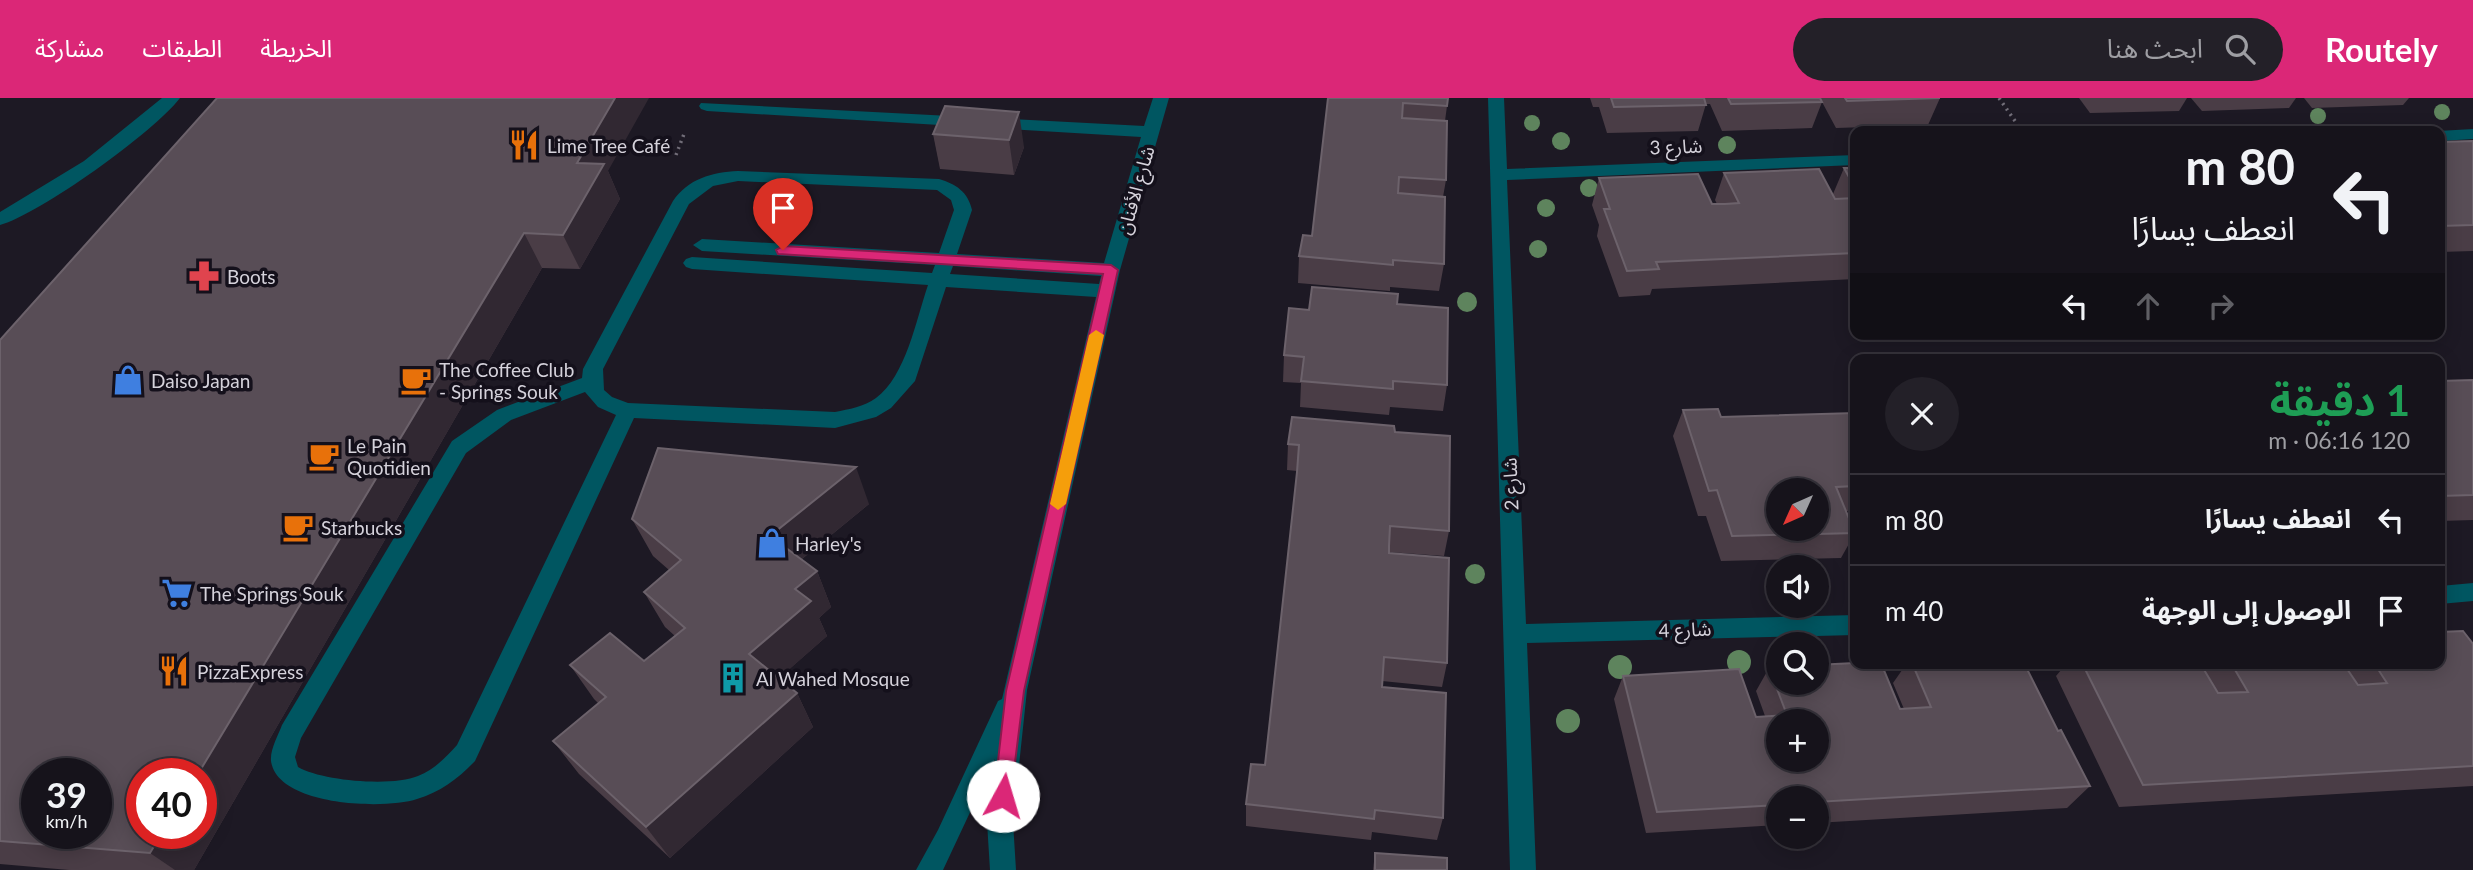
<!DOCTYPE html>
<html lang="ar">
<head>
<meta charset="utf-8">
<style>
  body { margin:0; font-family:Lato,"Noto Sans Arabic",sans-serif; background:#232028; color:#f1f3f6; direction:rtl; height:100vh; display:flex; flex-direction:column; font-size:26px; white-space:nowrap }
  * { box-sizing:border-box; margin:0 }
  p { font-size:23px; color:#9e9ea3 }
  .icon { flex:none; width:38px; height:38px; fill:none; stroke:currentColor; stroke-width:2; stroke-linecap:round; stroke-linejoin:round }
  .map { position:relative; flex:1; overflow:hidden; direction:ltr }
  .drawer { position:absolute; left:1850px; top:256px; width:595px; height:315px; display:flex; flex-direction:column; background:#16131b; border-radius:14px; box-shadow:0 4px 18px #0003,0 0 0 2px #35323a; direction:rtl }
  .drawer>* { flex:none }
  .hud { position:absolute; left:1850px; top:28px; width:595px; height:214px; border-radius:14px; box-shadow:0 4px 18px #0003,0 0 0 2px #35323a; direction:rtl; background:#16131b; color:#f1f3f6; overflow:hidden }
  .needle { width:46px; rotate:225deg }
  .fabs { position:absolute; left:1766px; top:380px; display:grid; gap:14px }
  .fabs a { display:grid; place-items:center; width:63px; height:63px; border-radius:50%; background:#16131b; box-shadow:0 4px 18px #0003,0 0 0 2px #35323a; font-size:35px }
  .speed { position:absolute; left:21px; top:660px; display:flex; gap:14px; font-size:35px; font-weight:700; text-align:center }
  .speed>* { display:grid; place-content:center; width:91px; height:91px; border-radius:50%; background:#16131b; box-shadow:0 4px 18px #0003,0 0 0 2px #35323a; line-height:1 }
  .speed small { font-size:18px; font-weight:400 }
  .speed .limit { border:10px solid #d22; background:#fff; color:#111 }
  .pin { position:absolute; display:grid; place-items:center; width:60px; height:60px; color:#fff; margin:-72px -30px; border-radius:50% 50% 50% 0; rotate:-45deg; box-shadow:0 0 7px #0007 }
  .pin .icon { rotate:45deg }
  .me { position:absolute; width:77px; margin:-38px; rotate:6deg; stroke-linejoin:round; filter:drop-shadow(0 0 5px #0008) }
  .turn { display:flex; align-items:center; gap:24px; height:147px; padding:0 35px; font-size:32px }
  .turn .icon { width:91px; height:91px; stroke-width:2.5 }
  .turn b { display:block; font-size:49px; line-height:60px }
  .lanes { display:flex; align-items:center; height:66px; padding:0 35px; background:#0003; justify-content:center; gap:35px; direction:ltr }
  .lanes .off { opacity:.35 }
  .round { display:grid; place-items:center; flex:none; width:74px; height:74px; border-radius:37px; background:#232028 }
  .overview { display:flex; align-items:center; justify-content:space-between; height:119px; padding:0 35px }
  h1 { font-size:42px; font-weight:700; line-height:52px; color:#1e9e55 }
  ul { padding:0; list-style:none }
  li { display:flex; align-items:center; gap:21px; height:91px; padding:0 35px; border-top:2px solid #35323a }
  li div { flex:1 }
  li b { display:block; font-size:26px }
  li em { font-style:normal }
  header { display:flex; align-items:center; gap:42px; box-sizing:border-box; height:98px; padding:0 35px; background:#db2777; color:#fff }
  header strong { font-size:33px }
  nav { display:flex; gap:38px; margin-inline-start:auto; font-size:24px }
  .search { width:490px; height:63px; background:#232028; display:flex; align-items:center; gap:18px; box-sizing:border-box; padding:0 24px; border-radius:38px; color:#9e9ea3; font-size:26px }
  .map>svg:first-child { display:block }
</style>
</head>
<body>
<header>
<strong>Routely</strong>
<div class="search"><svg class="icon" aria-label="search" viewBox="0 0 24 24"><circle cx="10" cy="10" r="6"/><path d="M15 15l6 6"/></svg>ابحث هنا</div>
<nav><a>الخريطة</a><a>الطبقات</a><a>مشاركة</a></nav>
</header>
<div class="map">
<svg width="2473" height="772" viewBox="0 0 2473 772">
  <rect width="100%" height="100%" fill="#1d1924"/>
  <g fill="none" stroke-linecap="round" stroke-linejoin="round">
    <g stroke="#726e79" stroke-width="3.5" stroke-dasharray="2 4.5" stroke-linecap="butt">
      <path d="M1999 0 2022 33"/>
      <path d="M2023 33H2063"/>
      <path d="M676 57 684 36"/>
    </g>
    <g fill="#005661" fill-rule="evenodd">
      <path d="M162 0H180C154 34 40 116 0 127V114L84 63Z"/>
      <path d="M1153 0H1169L1120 172 1027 592 1013 724 1016 772H990L987 724 995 661 943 772H916L938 732 998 603 1002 601 1096 199 946 189 915 283 891 310 876 319 835 330 634 320 475 663C458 681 440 694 417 701 384 712 277 708 271 663 270 651 278 638 282 627L452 343 497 312 582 280 583 271 673 103C688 81 712 74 738 73L939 81C956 86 968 94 972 112L957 156 1104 165 1141 39 707 13 701 11 699 8 701 5 1144 28ZM738 83 937 92 951 102 954 112 939 155 702 141 693 147 702 153 935 167 932 175 692 159 686 161 683 165 686 169 692 171 928 187C916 222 906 278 876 300 864 309 849 311 835 314L628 305 612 299 604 292 603 271 689 106 713 88ZM953 168 1101 178 1099 186 950 176ZM585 294 598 309 616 317 457 647C446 659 434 672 418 678 392 689 322 683 298 669L295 659 301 640 466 355 511 322Z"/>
      <path d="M1488 0H1504L1507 71 1855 57V67L1507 82 1526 526 1855 517V537L1527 545 1536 772H1510Z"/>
      <path d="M2473 31V41L2440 43 2438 33Z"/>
      <path d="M2473 485V503L2440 506V488Z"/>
    </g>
  </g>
  <g fill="#5e845d">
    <circle cx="2442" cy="14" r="8"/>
    <circle cx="2318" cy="18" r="8"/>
    <circle cx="1532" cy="25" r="8"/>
    <circle cx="1561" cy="43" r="9"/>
    <circle cx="1727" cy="47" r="9"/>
    <circle cx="1589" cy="90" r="9"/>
    <circle cx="1546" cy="110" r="9"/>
    <circle cx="1538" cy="151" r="9"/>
    <circle cx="1467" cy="204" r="10"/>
    <circle cx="1475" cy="476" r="10"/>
    <circle cx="1739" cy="564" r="12"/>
    <circle cx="1620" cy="569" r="12"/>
    <circle cx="1568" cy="623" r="12"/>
  </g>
  <g fill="#4a3d46">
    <path d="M1328 0 1447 8 1445 23 1446 82 1443 99 1444 166 1439 193 1390 189V193L1298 185 1299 158 1312 138Z"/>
    <path d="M1590 0H1940L1928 27 1836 30 1822 4 1812 30 1722 33 1710 6H1706L1698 33 1607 35 1599 9H1593Z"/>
    <path d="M2079 0H2187L2179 13 2090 15Z"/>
    <path d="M2191 0H2296L2289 10 2202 13Z"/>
    <path d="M2304 0H2409L2403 7 2312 10Z"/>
    <path d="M945 8 1024 49 1014 77 940 71 933 36Z"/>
    <path d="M2473 43V153L2440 154V44Z"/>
    <path d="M1844 70H1855V181L1652 191 1650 197 1619 199 1597 138 1599 127 1592 107 1599 80 1712 106H1717L1715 102 1724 75 1833 96Z"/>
    <path d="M608 73 620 101 580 171 542 170 194 772H69L0 766V242Z"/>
    <path d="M1397 206 1447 287 1443 313 1390 309 1389 317 1300 309 1301 285 1283 284 1284 257 1309 212Z"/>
    <path d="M2473 282V422L2440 423V283Z"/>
    <path d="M1683 312 1721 319 1855 315V420L1852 413H1846L1855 435 1841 460 1721 463 1706 418H1698L1673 338Z"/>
    <path d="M1395 334 1449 433 1444 458 1389 454 1447 565 1442 589 1382 583V589L1443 720 1437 742 1372 734 1371 742 1246 728V706L1265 667 1297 373 1287 372 1288 346Z"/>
    <path d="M869 406 802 461 817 473 831 509 819 520 827 538 779 580 797 595 813 629 670 760 579 676 553 643 598 605 594 601 570 567 644 563 675 538 665 529 644 494 669 472 653 458 632 421Z"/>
    <path d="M2473 546V688L2119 709 2056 578 2067 565H2440Z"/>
    <path d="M1907 565H2024L2058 633 2090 688 2067 710 1816 725V700H1778V727L1646 735 1614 601 1623 578 1756 619 1765 618 1756 593 1769 570 1900 611H1904L1893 585Z"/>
    <path d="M1375 755 1447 772H1373Z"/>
  </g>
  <g fill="#312832">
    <path d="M615 0H649L608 73 620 101 580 171 563 137 577 65Z"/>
    <path d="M1019 14 1024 49 1014 77 1009 42Z"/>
    <path d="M524 135 542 170 194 772H175L150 755 162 735H201V676H198Z"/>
    <path d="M856 369 869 406 786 474 770 438Z"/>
    <path d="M817 473 831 509 819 520 827 538 767 591 749 556 795 491Z"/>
    <path d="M797 595 813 629 670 760 646 729Z"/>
  </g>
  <g fill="#584d56" stroke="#6c626b" stroke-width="2" fill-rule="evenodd">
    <path d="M217 0H615L577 65 604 66 563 137 524 135 198 676H142V735H162L150 755 0 743V242ZM37 676H96V735H37Z"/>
    <path d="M1328 0H1448L1447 8 1403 5 1402 20 1447 23 1446 82 1399 79 1398 95 1445 99 1444 166 1393 162V167L1299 158 1303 137 1312 138Z"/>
    <path d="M1611 0H1704L1706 7 1614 9Z"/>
    <path d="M1728 0H1820L1822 4 1731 6Z"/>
    <path d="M1845 0H1940L1847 3Z"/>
    <path d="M945 8 1019 14 1009 42 933 36Z"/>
    <path d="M2473 43V127L2440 128V44Z"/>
    <path d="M1844 70H1855V90Z"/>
    <path d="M1819 71 1835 101 1855 100V155L1656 164 1659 171 1627 173 1604 111H1610L1599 80 1698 76 1712 106H1725L1739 105 1724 75Z"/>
    <path d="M1312 189 1398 196 1397 206 1448 210 1447 287 1393 283V291L1301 283 1304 259 1284 257 1289 210 1309 212Z"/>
    <path d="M2473 282V397L2440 398V283Z"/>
    <path d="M1718 311 1721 319 1855 315V388L1836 389 1855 435 1732 438 1717 392 1709 393 1683 312ZM1778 392H1816V430H1778Z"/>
    <path d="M1292 319 1394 328 1395 334 1450 338 1449 433 1390 428 1389 448V455L1449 460 1447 565 1384 559 1382 589 1446 595 1443 720 1375 712 1374 721 1246 706 1251 666 1265 667 1297 374 1299 347 1288 346Z"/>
    <path d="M658 350 856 369 770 438 817 473 795 491 811 503 749 556 797 595 646 729 553 643 606 599 570 567 610 535 644 563 685 530 644 494 681 462 632 421Z"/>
    <path d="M2463 533 2473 546V668L2143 687 2082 565H2200L2218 595 2248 594 2231 565H2343L2358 587 2387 585 2374 565H2440V534Z"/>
    <path d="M1855 565H1881L1900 611 1931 609 1912 565H2024L2058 633 2061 632 2090 688 1816 704V700H1778V707L1657 714 1623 578 1739 571 1756 619 1787 617 1769 570 1778 569V584H1816V567ZM1778 623H1816V662H1778Z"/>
    <path d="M1375 755 1447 760V772H1375Z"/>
  </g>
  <path fill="#db2777" stroke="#8e194d" stroke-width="2" d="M783 148 1111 167 1118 172 1024 593 1010 704 1003 706 996 704 994 698 1006 593 1103 176 778 156 776 152Z"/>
  <path fill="#f59e0b" d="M1096 232 1104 237 1066 406 1058 412 1050 406 1089 237Z"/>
  <defs>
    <g id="restaurant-bare" transform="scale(2.415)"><path d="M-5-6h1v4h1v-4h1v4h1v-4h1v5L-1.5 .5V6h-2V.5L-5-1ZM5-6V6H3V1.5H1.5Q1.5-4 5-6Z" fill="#e8710a" stroke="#14101b" stroke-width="2.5" paint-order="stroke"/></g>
    <g id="pharmacy-bare" transform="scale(2.415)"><path d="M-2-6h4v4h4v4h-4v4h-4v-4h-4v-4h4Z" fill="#e0444e" stroke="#14101b" stroke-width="2.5" paint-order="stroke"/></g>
    <g id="shop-bare" transform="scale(2.415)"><path d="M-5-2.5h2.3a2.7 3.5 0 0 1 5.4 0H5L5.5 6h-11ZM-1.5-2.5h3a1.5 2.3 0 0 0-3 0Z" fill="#3f7fe0" stroke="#14101b" stroke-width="2.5" paint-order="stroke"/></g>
    <g id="cafe-bare" transform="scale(2.415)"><path d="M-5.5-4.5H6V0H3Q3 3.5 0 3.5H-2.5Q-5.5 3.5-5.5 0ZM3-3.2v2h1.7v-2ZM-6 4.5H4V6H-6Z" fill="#e8710a" stroke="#14101b" stroke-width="2.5" paint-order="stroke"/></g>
    <g id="supermarket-bare" transform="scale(2.415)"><path d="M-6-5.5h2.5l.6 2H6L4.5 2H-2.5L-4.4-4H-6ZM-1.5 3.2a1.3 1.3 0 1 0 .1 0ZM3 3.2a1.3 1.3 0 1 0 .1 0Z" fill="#3f7fe0" stroke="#14101b" stroke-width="2.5" paint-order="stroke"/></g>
    <g id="building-bare" transform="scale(2.415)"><path d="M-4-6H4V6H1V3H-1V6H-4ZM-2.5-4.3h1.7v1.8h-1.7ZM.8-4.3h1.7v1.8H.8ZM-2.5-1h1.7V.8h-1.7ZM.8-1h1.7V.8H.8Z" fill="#0f9aa8" stroke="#14101b" stroke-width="2.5" paint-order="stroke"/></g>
  </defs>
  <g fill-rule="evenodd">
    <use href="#restaurant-bare" x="524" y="47"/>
    <use href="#pharmacy-bare" x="204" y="178"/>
    <use href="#shop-bare" x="128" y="282"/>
    <use href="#cafe-bare" x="416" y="282"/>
    <use href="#cafe-bare" x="324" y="358"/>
    <use href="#cafe-bare" x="298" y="429"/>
    <use href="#shop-bare" x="772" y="445"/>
    <use href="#supermarket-bare" x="177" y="495"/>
    <use href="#restaurant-bare" x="174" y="573"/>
    <use href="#building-bare" x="733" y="580"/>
  </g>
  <g text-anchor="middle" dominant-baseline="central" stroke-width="7" stroke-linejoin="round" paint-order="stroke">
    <g font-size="19" fill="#d5d2db" stroke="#14101b" text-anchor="start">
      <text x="547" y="47">Lime Tree Café</text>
      <text x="227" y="178">Boots</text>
      <text x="439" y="271">The Coffee Club<tspan x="439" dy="22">- Springs Souk</tspan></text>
      <text x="151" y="282">Daiso Japan</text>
      <text x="347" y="347">Le Pain<tspan x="347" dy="22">Quotidien</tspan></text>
      <text x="321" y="429">Starbucks</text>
      <text x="795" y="445">Harley's</text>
      <text x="200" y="495">The Springs Souk</text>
      <text x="197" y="573">PizzaExpress</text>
      <text x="756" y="580">Al Wahed Mosque</text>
    </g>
    <g font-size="19" fill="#d5d2db" stroke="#14101b">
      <text transform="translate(1676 48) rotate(-2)">شارع 3</text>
      <text transform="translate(1135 92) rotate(-74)">شارع الأفنان</text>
      <text transform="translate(1510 386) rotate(-92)">شارع 2</text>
      <text transform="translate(1685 531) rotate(-2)">شارع 4</text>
    </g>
  </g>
</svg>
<div class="fabs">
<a><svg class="needle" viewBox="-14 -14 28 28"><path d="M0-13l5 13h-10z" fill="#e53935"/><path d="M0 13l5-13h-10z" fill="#9e9ea3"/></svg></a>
<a><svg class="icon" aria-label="sound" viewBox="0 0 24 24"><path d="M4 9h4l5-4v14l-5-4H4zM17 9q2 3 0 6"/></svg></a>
<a><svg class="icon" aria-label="search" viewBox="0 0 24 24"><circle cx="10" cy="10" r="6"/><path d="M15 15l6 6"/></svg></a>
<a>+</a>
<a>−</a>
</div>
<div class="speed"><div>39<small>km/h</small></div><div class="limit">40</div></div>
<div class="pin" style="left:783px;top:152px;background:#d93025"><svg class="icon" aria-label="arrive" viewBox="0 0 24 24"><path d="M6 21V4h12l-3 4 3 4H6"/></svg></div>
<svg class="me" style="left:1003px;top:698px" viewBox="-20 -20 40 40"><circle r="19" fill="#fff"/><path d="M0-13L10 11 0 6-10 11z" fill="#db2777"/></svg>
<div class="hud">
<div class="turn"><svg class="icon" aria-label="left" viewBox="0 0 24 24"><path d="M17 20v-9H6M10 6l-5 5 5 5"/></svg><div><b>80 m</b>انعطف يسارًا</div></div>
<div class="lanes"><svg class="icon" aria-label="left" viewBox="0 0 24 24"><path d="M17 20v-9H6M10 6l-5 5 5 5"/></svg><svg class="icon off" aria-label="ahead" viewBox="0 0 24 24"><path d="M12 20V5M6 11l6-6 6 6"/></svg><svg class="icon off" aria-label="right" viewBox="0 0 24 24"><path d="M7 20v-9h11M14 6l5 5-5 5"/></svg></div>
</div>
<section class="drawer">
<div class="overview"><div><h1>1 دقيقة</h1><p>120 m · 06:16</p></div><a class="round"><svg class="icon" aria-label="close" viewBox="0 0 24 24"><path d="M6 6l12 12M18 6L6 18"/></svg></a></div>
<ul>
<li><svg class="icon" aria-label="left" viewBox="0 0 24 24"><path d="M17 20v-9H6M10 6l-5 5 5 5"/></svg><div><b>انعطف يسارًا</b></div><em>80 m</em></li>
<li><svg class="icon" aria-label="arrive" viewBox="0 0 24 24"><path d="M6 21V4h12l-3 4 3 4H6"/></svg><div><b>الوصول إلى الوجهة</b></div><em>40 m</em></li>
</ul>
</section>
</div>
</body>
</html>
